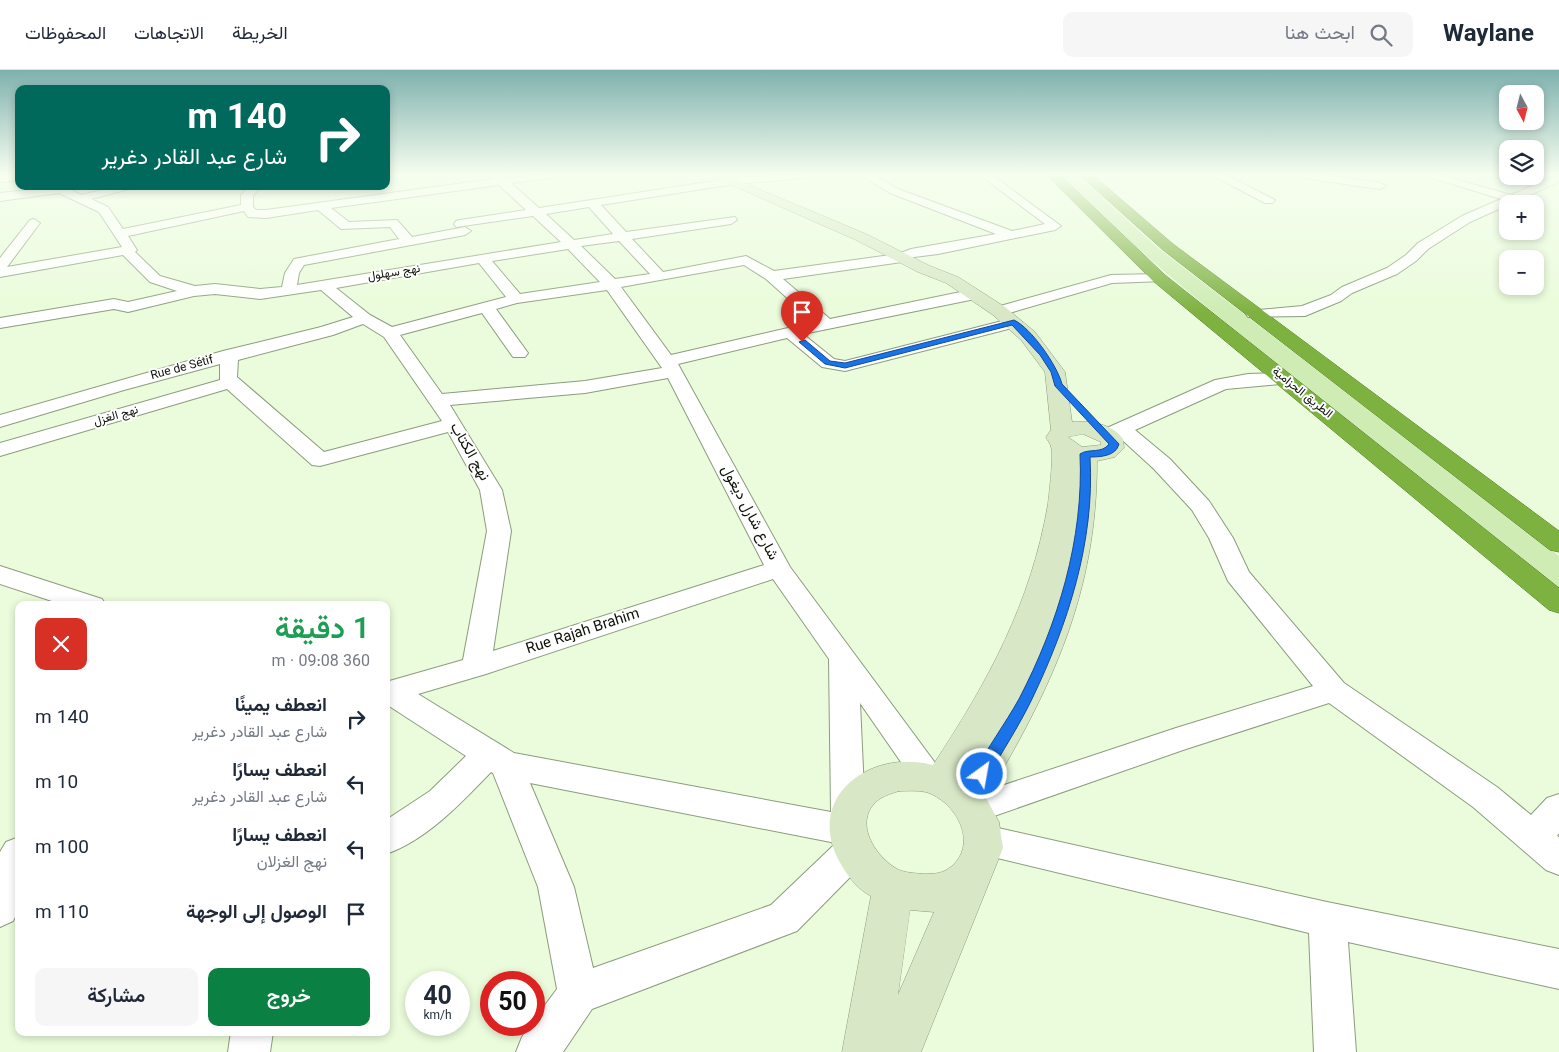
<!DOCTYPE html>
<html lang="ar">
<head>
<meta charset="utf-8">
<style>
  body { margin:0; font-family:Georgia,Vazirmatn,serif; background:#f6f6f7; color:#1f2937; direction:rtl; height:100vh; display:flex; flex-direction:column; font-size:19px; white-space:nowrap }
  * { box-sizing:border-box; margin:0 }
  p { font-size:16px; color:#747a83 }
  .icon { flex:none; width:28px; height:28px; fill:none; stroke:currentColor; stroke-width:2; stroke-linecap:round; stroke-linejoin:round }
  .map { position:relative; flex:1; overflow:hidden; direction:ltr }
  .details { position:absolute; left:15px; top:531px; width:375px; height:435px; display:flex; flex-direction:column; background:#fff; border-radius:10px; box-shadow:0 2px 8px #0003; direction:rtl }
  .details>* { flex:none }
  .top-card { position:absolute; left:15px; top:15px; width:375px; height:105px; border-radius:10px; box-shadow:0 2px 8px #0003; direction:rtl; background:#00695c; color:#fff; overflow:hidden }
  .needle { width:32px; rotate:173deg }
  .fabs { position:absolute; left:1499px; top:15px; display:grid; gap:10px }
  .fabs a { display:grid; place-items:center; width:45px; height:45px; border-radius:10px; background:#fff; box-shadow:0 2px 8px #0003; font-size:25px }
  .speed { position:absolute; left:405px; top:901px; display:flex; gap:10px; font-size:25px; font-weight:700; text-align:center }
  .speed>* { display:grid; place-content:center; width:65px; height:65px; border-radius:50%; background:#fff; box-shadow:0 2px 8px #0003; line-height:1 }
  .speed small { font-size:12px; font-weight:400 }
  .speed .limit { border:8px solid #d22; background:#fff; color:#111 }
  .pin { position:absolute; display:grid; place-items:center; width:42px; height:42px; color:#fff; margin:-51px -21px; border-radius:50% 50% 50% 0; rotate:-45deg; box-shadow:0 0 5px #0007 }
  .pin .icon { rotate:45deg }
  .me { position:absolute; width:55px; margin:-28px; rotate:32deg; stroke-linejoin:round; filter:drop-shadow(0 0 4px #0008) }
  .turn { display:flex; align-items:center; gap:18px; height:105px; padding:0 20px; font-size:22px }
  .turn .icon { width:65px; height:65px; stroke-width:2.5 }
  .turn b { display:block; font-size:35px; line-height:42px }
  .round { display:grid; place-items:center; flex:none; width:52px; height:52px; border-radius:10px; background:#f6f6f7 }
  .summary { display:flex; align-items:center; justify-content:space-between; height:85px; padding:0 20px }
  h1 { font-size:30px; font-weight:600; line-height:38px; color:#1e9e55 }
  .button { display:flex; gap:10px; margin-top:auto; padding:10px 20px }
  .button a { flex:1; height:58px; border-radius:10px; background:#0b8043; color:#fff; font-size:20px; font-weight:600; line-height:58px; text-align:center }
  .button a+a { background:#f6f6f7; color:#1f2937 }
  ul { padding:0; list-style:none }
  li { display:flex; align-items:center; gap:15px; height:65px; padding:0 20px }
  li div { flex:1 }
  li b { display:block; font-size:19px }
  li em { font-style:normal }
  header { display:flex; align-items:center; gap:30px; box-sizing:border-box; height:70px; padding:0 25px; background:#fff; border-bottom:1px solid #e0e1e3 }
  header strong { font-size:24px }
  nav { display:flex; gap:28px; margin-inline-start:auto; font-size:18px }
  .search { width:350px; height:45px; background:#f6f6f7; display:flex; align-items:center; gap:12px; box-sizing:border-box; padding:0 18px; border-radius:10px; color:#747a83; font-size:19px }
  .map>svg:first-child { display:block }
</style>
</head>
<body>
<header>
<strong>Waylane</strong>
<div class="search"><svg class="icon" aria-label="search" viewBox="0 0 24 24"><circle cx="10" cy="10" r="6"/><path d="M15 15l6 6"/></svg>ابحث هنا</div>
<nav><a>الخريطة</a><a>الاتجاهات</a><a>المحفوظات</a></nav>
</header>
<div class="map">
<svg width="1559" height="982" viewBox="0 0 1559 982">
  <rect width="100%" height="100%" fill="#eafcdb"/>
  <path fill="#ceecb3" d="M1061 105H1077L1158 178 1559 486V524L1191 224 1137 178Z"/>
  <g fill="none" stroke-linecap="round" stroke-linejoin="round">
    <g stroke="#8c9c7e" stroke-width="2">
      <g id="street">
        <path d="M19 105V110L0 112V106Z"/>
        <path d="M490 105H502L504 108 555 105 550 108 511 113 539 138 734 108 811 105 806 108 734 114 601 135 626 162 735 147 737 150 731 154 632 169 663 202 746 186 774 201 898 184 911 179 996 164 890 123 860 105H873L898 119 1012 161 1045 154 980 105H992L1061 156 1055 160 938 184 914 187 902 192 783 209 830 249 975 219 983 224 975 229 803 264 834 289 845 291 1014 248 1022 253 1020 256 845 301 822 297 787 268 678 294 790 497 947 709 943 718 931 722 919 718 860 633 865 743 860 753 863 760 860 768 865 770 870 781 865 792 797 861 592 939 563 982H516L522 967 530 955H534V950L557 919 538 817 493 703 491 702C462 732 427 770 386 784V750L430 721 466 686 386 634V612L463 590 487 461 480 420 448 362 320 396 312 395 227 319 0 386V373L220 310V294L124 320 0 357V345L223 281 321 257 353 247 321 220 260 229 215 224 194 226 128 242 114 239 0 258V248L114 229 128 232 177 221 150 212 123 185 0 207V188L30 150 34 149 40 153 7 197 122 177 99 142 59 123 0 131V123L64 116 81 125 119 116H141L91 129 108 137 123 159 241 135V125L249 116H261L253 126V137L256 140H266L493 109ZM499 115 526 140 460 150 456 151 454 154 456 157 533 146 561 172 297 215 299 203 304 195 465 165 471 161 465 157 412 167 397 150 349 152 331 138ZM589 137 613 164 574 170 546 144ZM318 140 341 159 390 157 399 169 294 189 285 203 282 217 260 219 215 214 195 216 160 206 135 182 137 180 128 166 244 141 248 147 266 148ZM619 171 650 204 615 209 581 176ZM568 179 600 212 520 224 492 191ZM479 193 506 227 392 257 370 245 336 218ZM744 195 766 209 814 252 671 285 621 217ZM607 220 662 298 585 311 442 324 400 265 482 243 513 287H525L528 283 496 239 517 233ZM363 254 384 267 442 351 324 382 237 307 238 290 333 265ZM668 308 764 495 493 581 511 461 502 420 450 335 585 323ZM773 509 829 589 831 742 514 683 418 624 486 604ZM530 713 836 773 771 835 593 898 574 817Z"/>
        <path d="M1212 105H1226L1275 130 1273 133H1265Z"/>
        <path d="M1297 105H1326L1380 113 1386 116 1380 119 1302 108Z"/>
        <path d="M1423 105H1440L1511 125 1555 106 1559 105V112L1470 152 1428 179 1416 191 1397 204 1352 223 1341 231 1305 246 1248 247 1246 244 1248 241 1302 236 1331 225 1342 217 1387 198 1406 185 1418 173 1462 146 1501 129Z"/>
        <path d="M1159 204 1166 208 1164 211 1112 213 999 246 991 241 993 238 1111 205Z"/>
        <path d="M1284 303 1290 305 1293 309 1290 313 1226 319 1135 360 1170 389 1209 431 1233 468 1249 502 1344 613 1497 717 1531 745 1547 728 1559 724V763L1557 766 1559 767V805L1546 800 1473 737 1329 633 1186 679 974 753 962 749 957 739 962 729 1176 658 1313 616 1228 511 1209 468 1192 440 1154 399 1119 367 1107 371 1100 369 1097 365 1100 361 1215 310 1248 304Z"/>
        <path d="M0 496 102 529 106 535H64L0 514Z"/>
        <path d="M985 755 1327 832 1559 879V919L1348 872 1356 982H1314L1309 863 985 785 973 781 967 770 973 759Z"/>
        <path d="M19 767V839L13 851 0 857V782L6 772Z"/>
        <path d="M231 962H273L270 982H228Z"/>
      </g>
    </g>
    <g stroke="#8c9c7e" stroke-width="1">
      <path id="secondary" d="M709 105H725L866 164 930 196 958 207 1005 237 1035 262 1065 302 1072 352C1089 350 1113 354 1123 369L1124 378 1115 387 1097 391C1097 523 1052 617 986 728L999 752 1003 778 921 982H842L871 826C859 820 849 808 842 796 801 729 869 678 933 695 988 612 1031 533 1048 434 1049 424 1054 386 1051 377 1051 374 1047 370 1046 367L1051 360 1045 302 1021 270 993 245 946 213 918 202 856 170ZM1083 364 1101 372V375L1082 377 1068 367ZM899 721C907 721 917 720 926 722 955 731 979 772 952 796 943 804 934 804 923 804 914 803 905 803 897 799 873 785 851 748 881 728 886 725 893 723 899 721ZM910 840 934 842 898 925Z"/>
    </g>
    <g stroke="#567a2c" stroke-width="1">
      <g id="highway">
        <path d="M1047 105H1060L1165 205 1559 518V543L1549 540 1153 211Z"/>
        <path d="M1080 105H1093L1173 174 1559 461V482L1550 480 1163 180Z"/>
      </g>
    </g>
    <use href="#street" fill="#fff" fill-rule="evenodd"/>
    <use href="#secondary" fill="#d8e8c6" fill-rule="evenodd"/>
    <use href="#highway" fill="#7db140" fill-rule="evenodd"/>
  </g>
  <linearGradient id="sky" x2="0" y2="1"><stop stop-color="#7fb1ae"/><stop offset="0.43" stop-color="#f6feef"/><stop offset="1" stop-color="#f6feef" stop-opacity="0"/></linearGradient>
  <rect width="1559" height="243" fill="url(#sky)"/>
  <path fill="#1a73e8" stroke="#114b97" d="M1014 250C1031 258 1057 295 1062 314L1119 374C1116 386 1101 387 1090 387 1095 471 1068 554 1032 629 1019 656 1002 682 987 708L982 710 976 708 974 704C987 678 1005 654 1019 629 1058 554 1084 469 1080 384 1089 378 1102 384 1109 374L1055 316 1051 302 1040 285 1012 255 845 298 825 294 799 272 805 270 830 291 845 293Z"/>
  <g text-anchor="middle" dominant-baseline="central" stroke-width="4" stroke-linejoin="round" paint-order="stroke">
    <g font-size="12" fill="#0e1308" stroke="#fff">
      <text transform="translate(394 203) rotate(-9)">نهج سهلول</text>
      <text transform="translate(182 298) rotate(-15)">Rue de Sétif</text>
      <text transform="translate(1302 323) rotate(39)">الطريق الحزامية</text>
      <text transform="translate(116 346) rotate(-16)">نهج الغزل</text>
    </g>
    <g font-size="15" fill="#0e1308" stroke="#fff">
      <text transform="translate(469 382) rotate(60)">نهج الكتاب</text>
      <text transform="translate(749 443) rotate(62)">شارع شارل ديغول</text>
      <text transform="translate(583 562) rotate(-18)">Rue Rajah Brahim</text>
    </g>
  </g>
</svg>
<div class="fabs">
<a><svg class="needle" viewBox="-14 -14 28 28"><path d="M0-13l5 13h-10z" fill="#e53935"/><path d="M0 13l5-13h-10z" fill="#747a83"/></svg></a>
<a><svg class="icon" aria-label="layers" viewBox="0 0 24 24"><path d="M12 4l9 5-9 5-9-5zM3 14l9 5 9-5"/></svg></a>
<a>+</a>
<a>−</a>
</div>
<div class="speed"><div>40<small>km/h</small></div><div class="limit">50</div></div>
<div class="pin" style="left:802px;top:272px;background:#d93025"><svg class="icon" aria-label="arrive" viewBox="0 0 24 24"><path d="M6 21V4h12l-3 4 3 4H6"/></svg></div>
<svg class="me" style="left:982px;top:704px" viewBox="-20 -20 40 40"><circle r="17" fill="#1a73e8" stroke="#fff" stroke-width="3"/><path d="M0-11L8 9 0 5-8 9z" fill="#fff"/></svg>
<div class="top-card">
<div class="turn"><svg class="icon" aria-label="right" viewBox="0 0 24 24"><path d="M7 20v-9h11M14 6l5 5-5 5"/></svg><div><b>140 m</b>شارع عبد القادر دغرير</div></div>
</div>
<section class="details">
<div class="summary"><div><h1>1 دقيقة</h1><p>360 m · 09:08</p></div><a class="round" style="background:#d93025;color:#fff"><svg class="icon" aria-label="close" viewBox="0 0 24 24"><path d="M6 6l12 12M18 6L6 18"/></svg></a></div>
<ul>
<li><svg class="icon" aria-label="right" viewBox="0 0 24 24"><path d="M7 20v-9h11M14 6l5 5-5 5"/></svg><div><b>انعطف يمينًا</b><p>شارع عبد القادر دغرير</p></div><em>140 m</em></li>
<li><svg class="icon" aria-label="left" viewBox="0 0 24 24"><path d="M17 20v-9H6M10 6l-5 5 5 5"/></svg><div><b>انعطف يسارًا</b><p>شارع عبد القادر دغرير</p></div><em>10 m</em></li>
<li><svg class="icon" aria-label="left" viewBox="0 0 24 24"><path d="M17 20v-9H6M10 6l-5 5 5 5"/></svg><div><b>انعطف يسارًا</b><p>نهج الغزلان</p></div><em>100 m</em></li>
<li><svg class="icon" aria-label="arrive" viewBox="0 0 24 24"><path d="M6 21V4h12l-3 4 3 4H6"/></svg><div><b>الوصول إلى الوجهة</b></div><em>110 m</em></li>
</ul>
<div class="button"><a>خروج</a><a>مشاركة</a></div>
</section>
</div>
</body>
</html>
